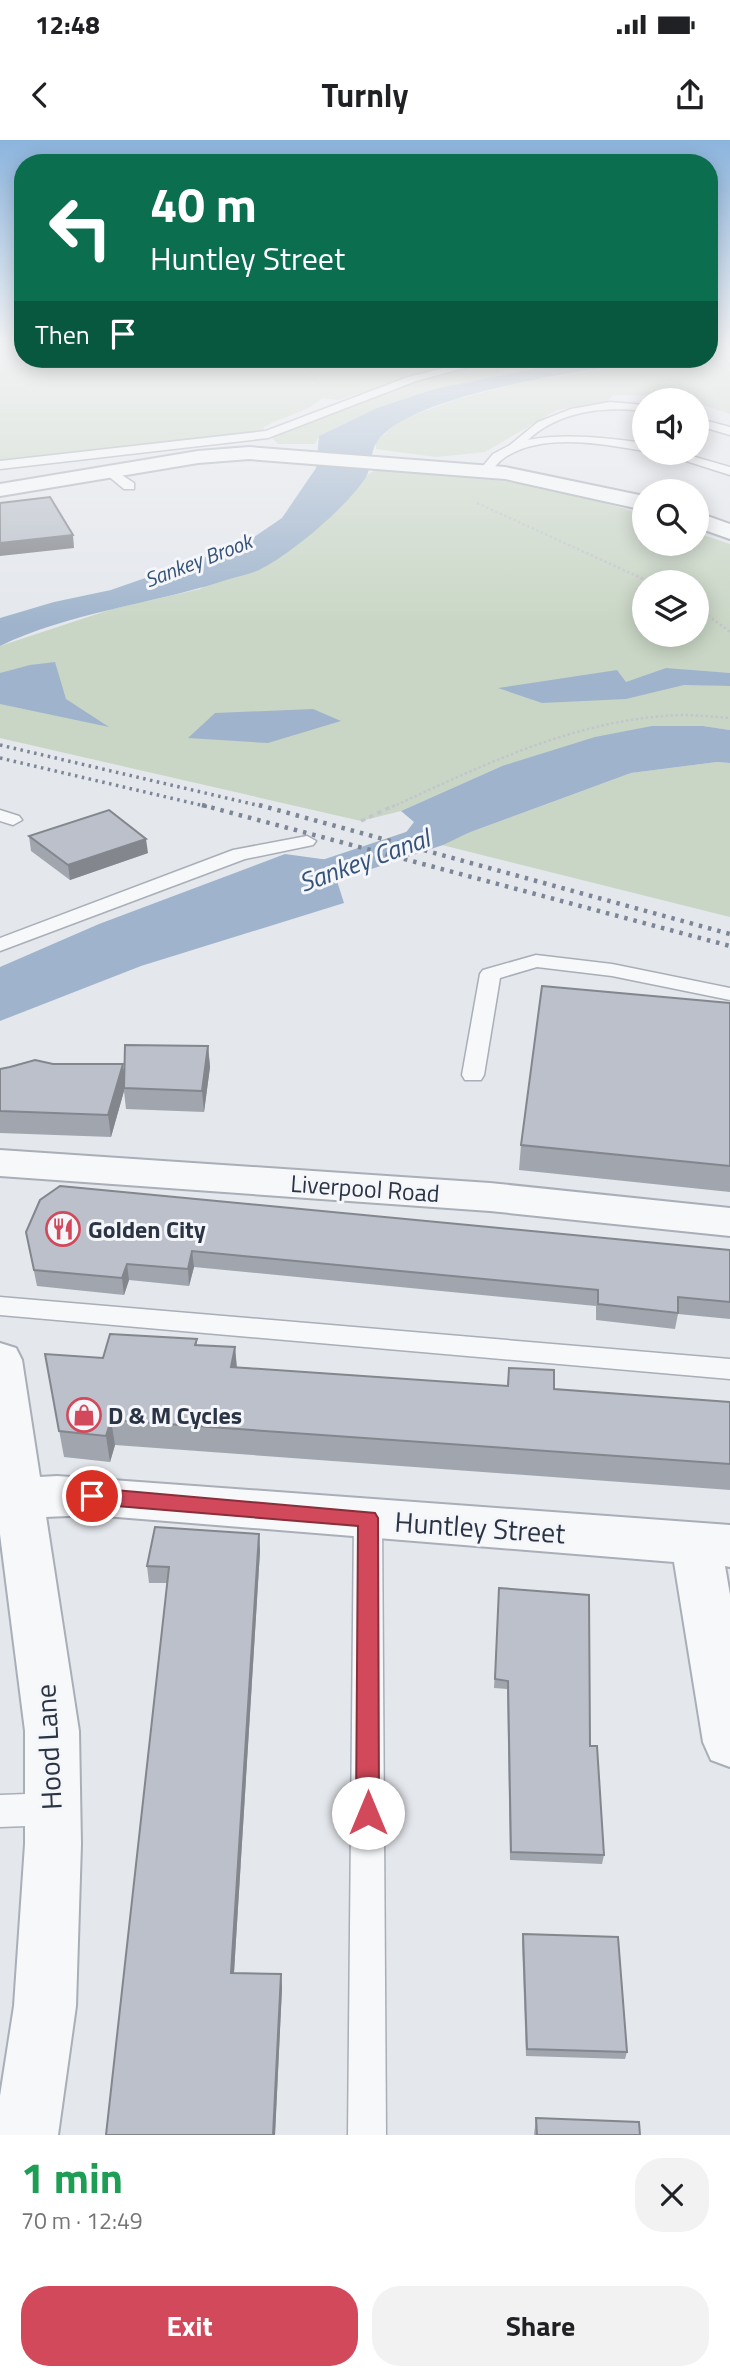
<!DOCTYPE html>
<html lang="en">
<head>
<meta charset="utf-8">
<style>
  body { margin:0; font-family:"Titillium Web",sans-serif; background:#f2f2f2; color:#202124; height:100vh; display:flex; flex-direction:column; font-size:26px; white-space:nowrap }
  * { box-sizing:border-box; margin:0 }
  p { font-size:23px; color:#757577 }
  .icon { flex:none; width:38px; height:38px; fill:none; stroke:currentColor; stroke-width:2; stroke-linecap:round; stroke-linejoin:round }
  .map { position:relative; height:1995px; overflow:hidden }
  .details { display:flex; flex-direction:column; background:#fff; flex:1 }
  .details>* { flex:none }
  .hud { position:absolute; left:14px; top:14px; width:704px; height:214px; border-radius:28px; box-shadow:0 4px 18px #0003; background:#0b6e4f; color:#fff; overflow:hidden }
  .tools { position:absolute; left:632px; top:248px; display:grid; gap:14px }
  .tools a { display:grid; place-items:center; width:77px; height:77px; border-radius:50%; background:#fff; box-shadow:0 4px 18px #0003; font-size:35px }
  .pin { position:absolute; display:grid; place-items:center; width:60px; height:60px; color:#fff; margin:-30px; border:4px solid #fff; border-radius:50%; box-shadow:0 2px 7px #0007 }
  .me { position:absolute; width:77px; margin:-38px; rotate:0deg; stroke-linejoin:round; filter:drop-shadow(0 0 5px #0008) }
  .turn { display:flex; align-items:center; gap:24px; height:147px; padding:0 21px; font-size:32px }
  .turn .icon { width:91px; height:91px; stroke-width:2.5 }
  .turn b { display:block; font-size:49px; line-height:60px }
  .then { display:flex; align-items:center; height:66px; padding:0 21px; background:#0003; gap:14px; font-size:26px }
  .round { display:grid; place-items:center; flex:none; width:74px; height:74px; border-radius:28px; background:#f2f2f2 }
  .head { display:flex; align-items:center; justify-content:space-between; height:119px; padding:0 21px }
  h1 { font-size:42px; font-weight:700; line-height:52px; color:#1e9e55 }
  .cta { display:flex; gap:14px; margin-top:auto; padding:14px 21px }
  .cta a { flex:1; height:80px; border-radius:28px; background:#d1495b; color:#fff; font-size:28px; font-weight:700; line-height:80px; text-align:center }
  .cta a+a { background:#f2f2f2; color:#202124 }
  .status { display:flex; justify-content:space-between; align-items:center; height:49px; padding:0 35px; background:#fff; direction:ltr }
  .status svg { height:19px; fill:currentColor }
  header { display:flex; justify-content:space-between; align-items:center; height:91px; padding:0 21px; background:#fff; font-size:32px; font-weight:700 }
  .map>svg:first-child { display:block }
</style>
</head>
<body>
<div class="status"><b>12:48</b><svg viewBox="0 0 49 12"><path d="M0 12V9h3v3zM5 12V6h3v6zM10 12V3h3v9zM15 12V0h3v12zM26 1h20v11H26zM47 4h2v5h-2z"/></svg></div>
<header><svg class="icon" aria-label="back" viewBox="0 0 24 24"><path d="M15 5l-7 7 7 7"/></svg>Turnly<svg class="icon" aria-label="share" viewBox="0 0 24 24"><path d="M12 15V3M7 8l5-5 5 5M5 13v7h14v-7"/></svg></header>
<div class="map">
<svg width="730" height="1995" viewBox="0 0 730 1995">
  <rect width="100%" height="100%" fill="#e4e7ec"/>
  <g fill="#c9d6c5" fill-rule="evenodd">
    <path d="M0 205H23V219H476L337 260 322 258C308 273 281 276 263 288L265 291 35 316 16 323 0 325Z"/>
    <path d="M730 216V274L675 256 613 255 606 262 557 270 485 312 436 317 376 309V302L400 280 458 259 523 242 651 221Z"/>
    <path d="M492 219H582L434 249 377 268 319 296 315 304H278L268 294 412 239Z"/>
    <path d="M381 326C473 335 556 346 644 375V404H696L697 393 730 404V535L688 544 730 546V590L703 586 502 626 401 671 361 681 0 598V506L112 469 200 449 346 360 367 335ZM644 443H696V495H644Z"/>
    <path d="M717 622 730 623V777L438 704 631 633Z"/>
  </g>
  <g fill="#9fb4cc">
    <path d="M582 219H684C623 223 409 251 377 302 370 311 372 327 366 337 348 366 290 415 259 430 248 435 235 437 223 441 152 464 67 473 0 506V478L54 462 111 450 245 403 282 378 316 328 319 296 377 268 434 249Z"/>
    <path d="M55 522 66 559 109 587 0 564V533L30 525Z"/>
    <path d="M666 528 730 533V546L684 545 626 559 542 563 498 548 617 530 626 542Z"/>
    <path d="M313 569 341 581 268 603 188 598 215 573Z"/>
    <path d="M652 586H703L730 590V623L717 622 631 633 438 704 404 695 414 682 401 671 502 626 595 597Z"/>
    <path d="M350 712 384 723 337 741 344 763 141 826 0 881V827L99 784 285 714 329 720Z"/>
  </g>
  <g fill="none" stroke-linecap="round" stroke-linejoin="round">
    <path fill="#9fb4cc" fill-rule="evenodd" d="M483 660 497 663 502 671 497 679 443 705 303 752 289 749 283 740 289 731 415 689 469 663Z"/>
    <g stroke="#a9aeb7" stroke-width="3">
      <g id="service">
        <path d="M480 219H497L416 241 268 298 0 329V321L266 291 408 237Z"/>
        <path d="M610 262 644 265V271C604 266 559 271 528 300 566 293 606 298 644 303V311C602 304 542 292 504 318 498 322 494 328 489 334H481L479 331 493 314 510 305 538 282 571 269Z"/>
        <path d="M696 278 730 287V295L696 285Z"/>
        <path d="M661 313H681L730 327V335Z"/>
        <path d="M111 328 134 343V349H124L107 335 105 332Z"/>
        <path d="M0 670 19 676 22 680 13 685 0 681Z"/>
        <path d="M307 696 316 701 313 705 245 719 0 811V798L233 710Z"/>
        <path d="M536 815 612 824 730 848V860L612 836 537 827 500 838 484 935 481 940H465L462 935 480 834 483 830Z"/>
        <path d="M0 1157 730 1219V1239L0 1175Z"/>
        <path d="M368 1366 378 1370 382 1378 386 1995H348L354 1378 358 1370Z"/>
        <path d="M53 1653 65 1658 70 1669 65 1680 53 1685 0 1687V1655Z"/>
      </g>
    </g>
    <g stroke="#a9aeb7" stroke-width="4">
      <g id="minor">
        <path d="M249 307 505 327 644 356V370L505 339 249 319 198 323 0 356V344L198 311Z"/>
        <path d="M696 372 730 384V399L696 387Z"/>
        <path d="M57 1336 730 1385V1427L725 1426 730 1455V1627L711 1620 703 1602 674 1422 92 1375 21 1378 4 1372C0 1362 0 1354 4 1344L21 1338Z"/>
      </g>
    </g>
    <g stroke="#a9aeb7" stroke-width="4">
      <g id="tertiary">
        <path d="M0 1010 490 1043 730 1068V1096L490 1071 0 1036Z"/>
        <path d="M0 1203 16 1208 22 1220 79 1591 81 1704 76 1866 58 1995H0V1956L14 1866 25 1704V1591L0 1394Z"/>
      </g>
    </g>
    <g stroke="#c2c5cb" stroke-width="2.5" stroke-dasharray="2.5 2.5" stroke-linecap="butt">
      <path d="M287 219 312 232 320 247"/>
      <path d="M477 363 652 443"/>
      <path d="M696 466 730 492"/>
      <path d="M392 667C483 625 579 578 682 575 698 575 714 577 730 578"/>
    </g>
    <path stroke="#c2c5cb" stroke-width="3.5" stroke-dasharray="4.5 4.5" stroke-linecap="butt" d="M361 681 395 665"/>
    <use href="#service" fill="#f7f8fa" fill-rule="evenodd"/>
    <use href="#minor" fill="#f7f8fa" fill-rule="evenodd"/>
    <use href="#tertiary" fill="#f7f8fa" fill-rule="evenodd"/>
    <g stroke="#7d8696" stroke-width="3.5" stroke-dasharray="2.5 4.5" stroke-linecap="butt">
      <path d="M0 605 265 667"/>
      <path d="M0 618 209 667"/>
    </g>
    <g stroke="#7d8696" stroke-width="4.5" stroke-dasharray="3.5 6" stroke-linecap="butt">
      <path d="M202 665 730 806"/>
      <path d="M259 665 730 794"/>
    </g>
  </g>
  <g fill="#a1a5ae">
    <path d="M29 696 148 713 70 740 31 711Z"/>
    <path d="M730 863V1052L519 1030 521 1005Z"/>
    <path d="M208 906 210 927 204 972 126 969 124 951 111 997 0 993V929L124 932Z"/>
    <path d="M26 1092 730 1110V1179L678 1174 675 1189 596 1180V1166L194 1127 189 1146 129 1140 124 1155 37 1146Z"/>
    <path d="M197 1199V1205L235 1207 237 1227 507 1246 509 1228 554 1249 730 1262V1350L115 1305 110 1322 64 1317 45 1214 103 1218Z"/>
    <path d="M259 1394 260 1411 234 1833 281 1834 282 1848 275 1995H106L167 1443H149L147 1426Z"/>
    <path d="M499 1448 590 1606 604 1715 602 1724 510 1720 507 1549 494 1548Z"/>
    <path d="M523 1794 627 1912 625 1919 526 1916 522 1802Z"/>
    <path d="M536 1978 640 1995H534Z"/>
  </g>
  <g fill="#83868d">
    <path d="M73 395 74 408 0 416V403Z"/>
    <path d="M146 699 148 713 70 740 68 725Z"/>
    <path d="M208 906 210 927 204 972 202 951Z"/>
    <path d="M123 924 126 945 124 948V951L111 997 108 975Z"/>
    <path d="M192 1111 194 1127 189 1146 188 1129Z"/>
    <path d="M127 1124 129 1140 124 1155 122 1138Z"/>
    <path d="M235 1207 237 1232 231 1227Z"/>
    <path d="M111 1280 115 1305 110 1322 106 1296Z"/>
    <path d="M259 1394 260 1411 233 1848 231 1833Z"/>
    <path d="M281 1834 282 1848 275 1995H273Z"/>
  </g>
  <g fill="#bbc0ca" stroke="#83868d" stroke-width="2">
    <path d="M50 357 73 395 0 403V363Z"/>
    <path d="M109 670 146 699 68 725 29 696Z"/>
    <path d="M542 846 730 863V1026L521 1005Z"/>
    <path d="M125 905 208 906 202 951 124 948Z"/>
    <path d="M35 920 53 924H123L108 975 0 971V929L10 927Z"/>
    <path d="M60 1046 730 1110V1162L678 1157V1173L598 1164V1150L192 1111 188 1129 127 1124 122 1138 34 1130 26 1092 40 1060Z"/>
    <path d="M110 1194 197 1199 195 1205 235 1207 231 1227 508 1246 509 1228 533 1229 554 1230V1249L730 1262V1324L111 1280 106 1296 59 1291 45 1214 103 1218Z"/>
    <path d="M155 1387 259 1394 231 1833 281 1834 273 1995H106L169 1427 147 1426Z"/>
    <path d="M499 1448 589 1455 590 1606H597L604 1715 511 1712 508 1541 495 1539Z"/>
    <path d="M523 1794 618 1797 627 1912 527 1909Z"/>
    <path d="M536 1978 639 1982 640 1995H537Z"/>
  </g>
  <linearGradient id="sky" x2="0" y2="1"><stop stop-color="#8bb4dd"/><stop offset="0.42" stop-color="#f3f4f6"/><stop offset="1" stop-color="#f3f4f6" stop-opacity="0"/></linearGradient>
  <rect width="730" height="485" fill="url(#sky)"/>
  <path fill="#d1495b" stroke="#882f3b" stroke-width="2" d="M92 1348 375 1373 378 1378 379 1673 376 1681 368 1684 359 1681 356 1673 358 1386 92 1364 85 1362 82 1356 85 1350Z"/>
  <defs>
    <g id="restaurant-ring" transform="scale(1.75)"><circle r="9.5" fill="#f4f6f9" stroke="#d1495b" stroke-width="1.5"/><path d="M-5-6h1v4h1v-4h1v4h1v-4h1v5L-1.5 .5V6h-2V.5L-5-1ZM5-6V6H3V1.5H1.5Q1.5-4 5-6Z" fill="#d1495b"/></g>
    <g id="shop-ring" transform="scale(1.75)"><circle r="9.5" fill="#f4f6f9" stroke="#d1495b" stroke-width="1.5"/><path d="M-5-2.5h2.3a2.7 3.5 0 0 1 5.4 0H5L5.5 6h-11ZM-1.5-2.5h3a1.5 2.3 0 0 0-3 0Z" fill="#d1495b"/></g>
  </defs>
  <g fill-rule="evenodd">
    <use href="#restaurant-ring" x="63" y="1089"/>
    <use href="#shop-ring" x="84" y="1275"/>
  </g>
  <g text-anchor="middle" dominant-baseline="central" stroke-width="6" stroke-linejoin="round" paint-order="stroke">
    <g font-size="21" font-style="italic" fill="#34527a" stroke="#f4f6f9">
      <text transform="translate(198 420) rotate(-21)">Sankey Brook</text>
    </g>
    <g font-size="24" fill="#2b3445" stroke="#f4f6f9">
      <text transform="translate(365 1048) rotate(4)">Liverpool Road</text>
    </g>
    <g font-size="24" font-weight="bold" fill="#2b3445" stroke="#f4f6f9" text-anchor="start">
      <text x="88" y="1089">Golden City</text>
      <text x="108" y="1275">D &amp; M Cycles</text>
    </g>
    <g font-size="26" font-style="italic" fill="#34527a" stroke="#f4f6f9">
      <text transform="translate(364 720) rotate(-20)">Sankey Canal</text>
    </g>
    <g font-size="28" fill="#2b3445" stroke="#f4f6f9">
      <text transform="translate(480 1387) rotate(4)">Huntley Street</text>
      <text transform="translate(48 1607) rotate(-93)">Hood Lane</text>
    </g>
  </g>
</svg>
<div class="tools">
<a><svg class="icon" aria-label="sound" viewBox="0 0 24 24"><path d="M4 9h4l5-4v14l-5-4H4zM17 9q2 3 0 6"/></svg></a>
<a><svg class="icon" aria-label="search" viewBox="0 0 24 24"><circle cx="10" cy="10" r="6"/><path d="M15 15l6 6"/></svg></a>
<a><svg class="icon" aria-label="layers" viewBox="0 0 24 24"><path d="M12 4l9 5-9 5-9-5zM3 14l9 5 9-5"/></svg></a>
</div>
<div class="pin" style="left:92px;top:1356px;background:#d93025"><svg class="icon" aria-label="arrive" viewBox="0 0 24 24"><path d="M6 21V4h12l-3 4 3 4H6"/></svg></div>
<svg class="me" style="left:368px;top:1673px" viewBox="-20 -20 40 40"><circle r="19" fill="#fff"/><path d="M0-13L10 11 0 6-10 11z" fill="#d1495b"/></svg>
<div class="hud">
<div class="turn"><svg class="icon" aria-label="left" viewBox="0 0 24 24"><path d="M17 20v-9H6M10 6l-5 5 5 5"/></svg><div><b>40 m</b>Huntley Street</div></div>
<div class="then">Then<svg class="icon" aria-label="arrive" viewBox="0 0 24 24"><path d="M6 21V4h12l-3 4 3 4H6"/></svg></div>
</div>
</div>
<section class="details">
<div class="head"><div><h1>1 min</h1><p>70 m · 12:49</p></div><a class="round"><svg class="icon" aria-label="close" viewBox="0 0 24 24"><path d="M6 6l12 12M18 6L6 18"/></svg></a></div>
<div class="cta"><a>Exit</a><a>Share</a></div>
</section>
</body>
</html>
